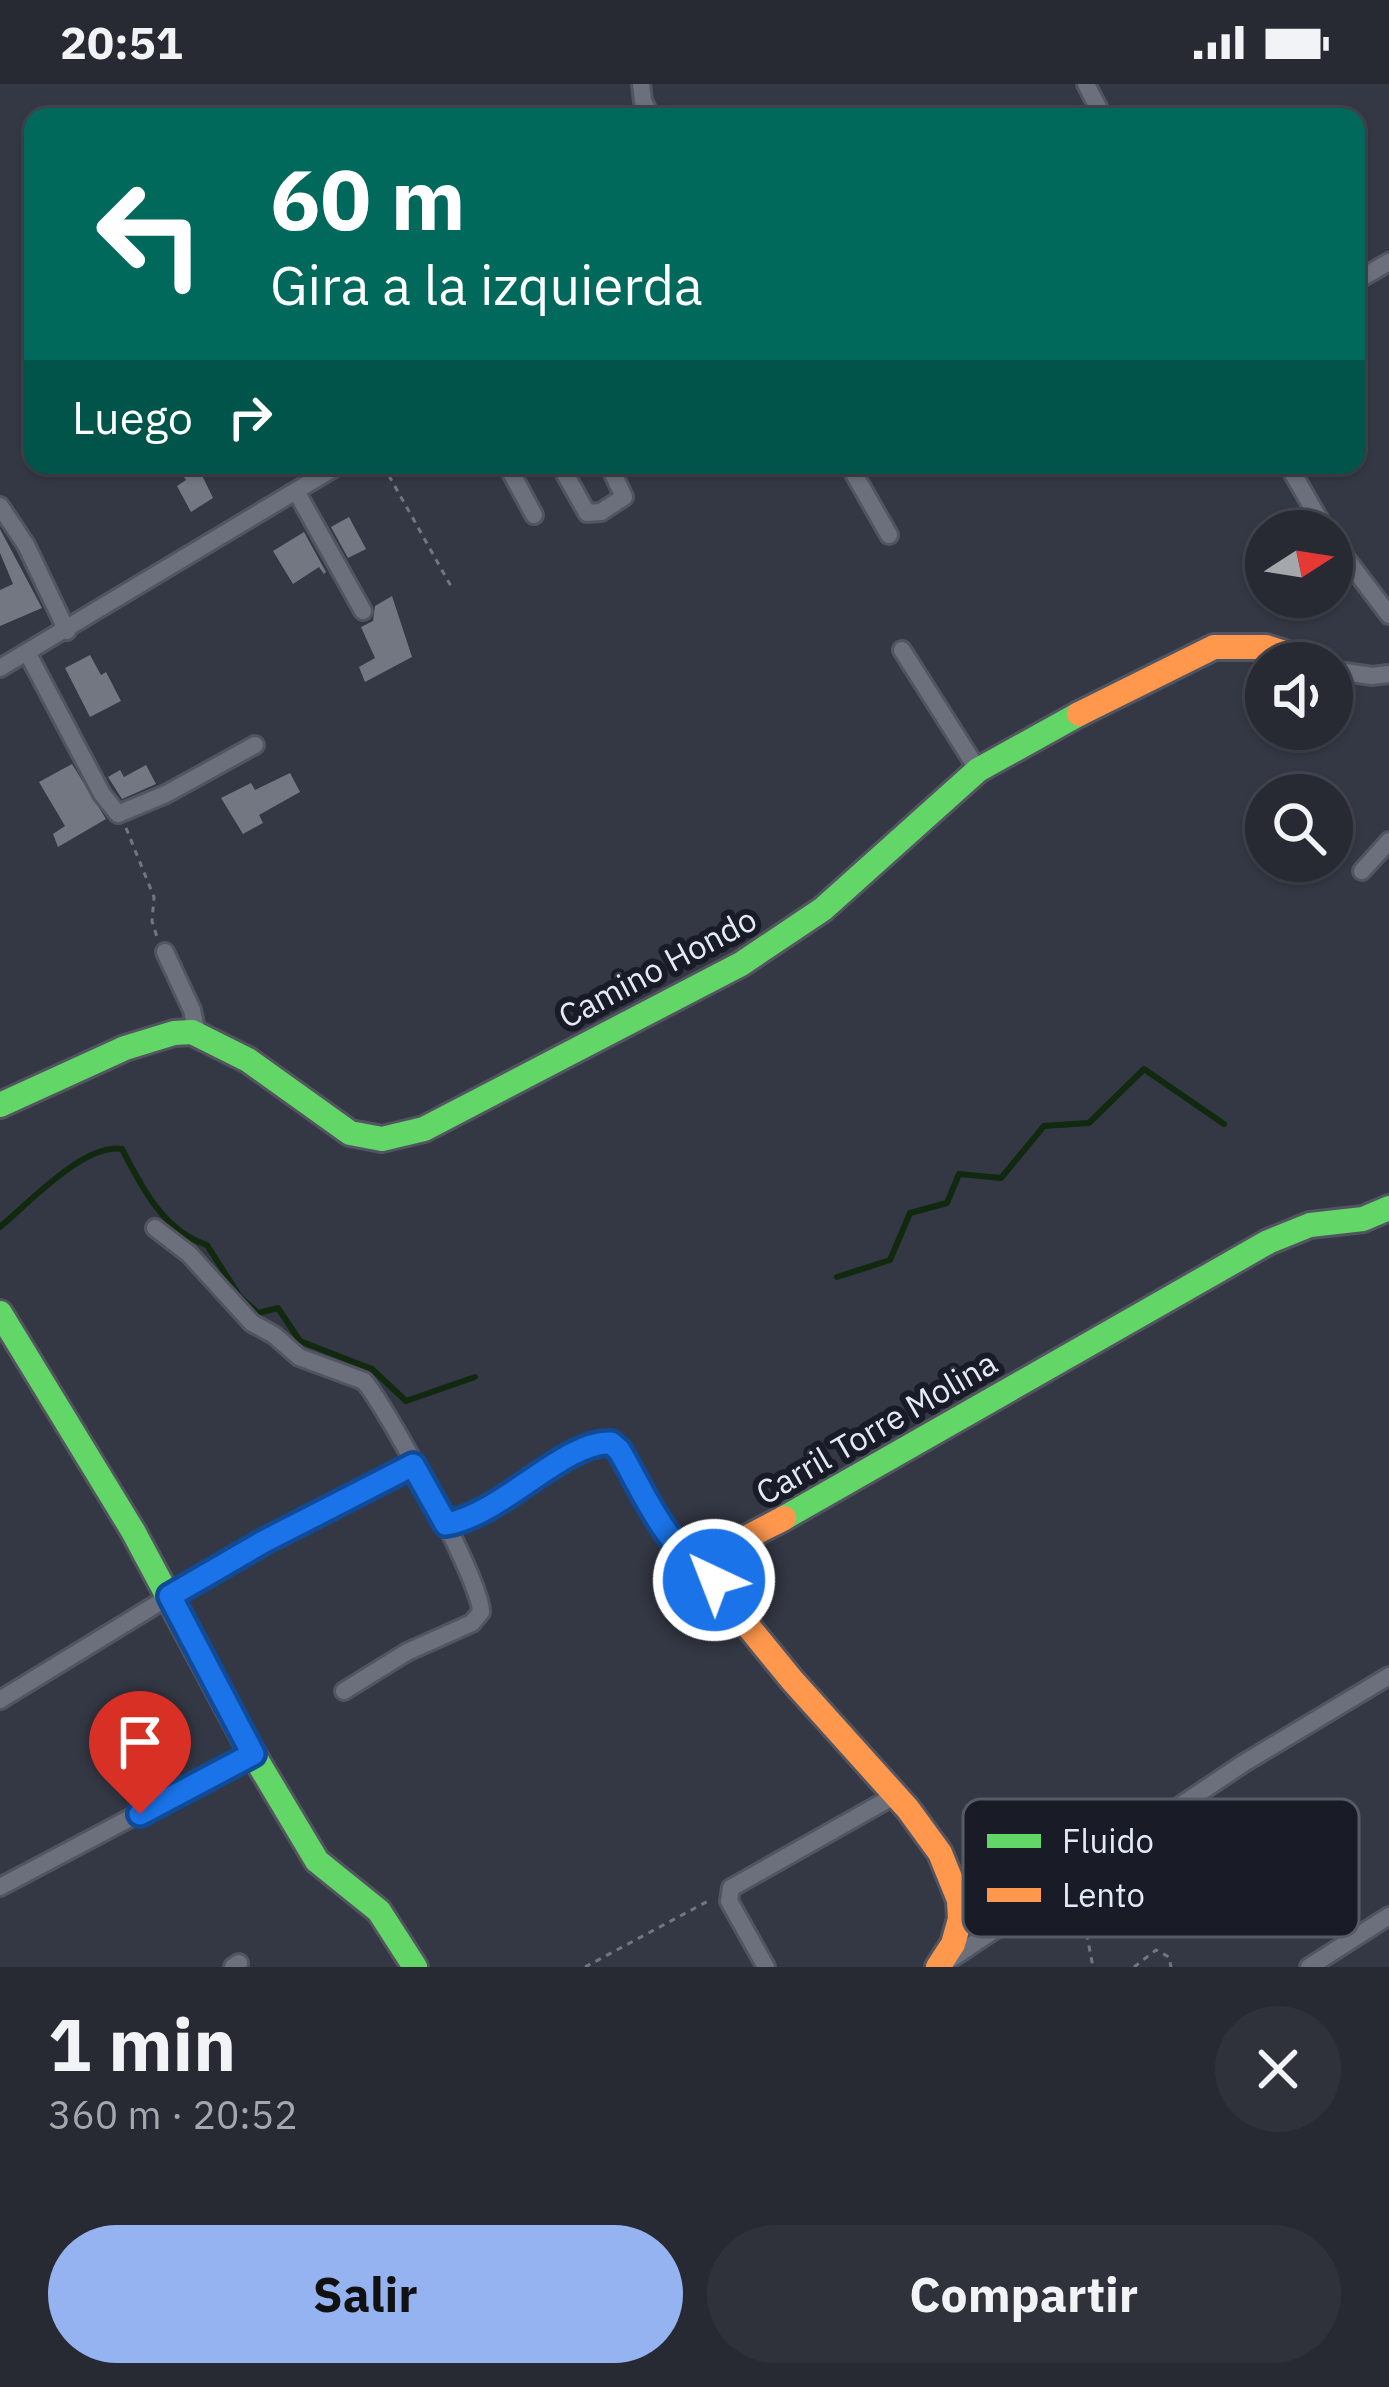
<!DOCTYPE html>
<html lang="es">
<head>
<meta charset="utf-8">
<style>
  body { margin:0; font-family:"IBM Plex Sans",sans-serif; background:#2f323b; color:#f1f3f6; height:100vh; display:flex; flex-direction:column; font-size:45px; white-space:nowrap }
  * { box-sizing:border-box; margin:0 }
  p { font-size:39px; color:#a4a7ac }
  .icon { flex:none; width:66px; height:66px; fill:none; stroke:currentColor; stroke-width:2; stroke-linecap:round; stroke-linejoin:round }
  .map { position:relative; height:1883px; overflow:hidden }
  .panel { display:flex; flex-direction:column; background:#272a33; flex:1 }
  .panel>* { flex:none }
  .top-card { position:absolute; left:24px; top:24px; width:1341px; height:366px; border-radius:24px; box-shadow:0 3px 9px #0004,0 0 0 3px #43464e; background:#00695c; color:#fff; overflow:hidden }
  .needle { width:78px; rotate:78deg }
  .tools { position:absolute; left:1245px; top:426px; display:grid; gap:24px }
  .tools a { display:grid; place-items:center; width:108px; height:108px; border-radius:50%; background:#272a33; box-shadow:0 3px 9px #0004,0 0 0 3px #43464e; font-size:60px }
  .pin { position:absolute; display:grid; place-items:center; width:102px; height:102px; color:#fff; margin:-123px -51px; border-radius:50% 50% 50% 0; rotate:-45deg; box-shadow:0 0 12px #0007 }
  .pin .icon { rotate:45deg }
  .me { position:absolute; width:132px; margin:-66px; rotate:317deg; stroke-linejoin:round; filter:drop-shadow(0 0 9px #0008) }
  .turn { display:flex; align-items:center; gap:42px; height:252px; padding:0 48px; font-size:54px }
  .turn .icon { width:156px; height:156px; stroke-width:2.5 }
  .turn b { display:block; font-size:84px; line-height:102px }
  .then { display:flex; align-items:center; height:114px; padding:0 48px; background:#0003; gap:24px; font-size:45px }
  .round { display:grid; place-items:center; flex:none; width:126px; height:126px; border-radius:63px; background:#2f323b }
  .head { display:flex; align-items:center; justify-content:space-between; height:204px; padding:0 48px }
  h1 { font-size:72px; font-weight:700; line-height:90px }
  .cta { display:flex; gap:24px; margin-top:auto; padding:24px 48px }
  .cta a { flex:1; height:138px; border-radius:72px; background:#95b2f1; color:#111; font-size:48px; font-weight:700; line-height:138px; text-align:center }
  .cta a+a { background:#2f323b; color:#f1f3f6 }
  .status { display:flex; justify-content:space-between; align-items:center; height:84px; padding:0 60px; background:#272a33; direction:ltr }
  .status svg { height:33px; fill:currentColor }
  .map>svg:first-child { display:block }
</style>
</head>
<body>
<div class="status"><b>20:51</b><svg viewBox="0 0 49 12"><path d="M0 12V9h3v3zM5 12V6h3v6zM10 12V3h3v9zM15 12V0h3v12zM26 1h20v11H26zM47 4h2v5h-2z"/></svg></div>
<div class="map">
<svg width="1389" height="1883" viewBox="0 0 1389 1883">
  <rect width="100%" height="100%" fill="#343844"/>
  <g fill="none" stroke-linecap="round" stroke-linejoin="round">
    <g stroke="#11290f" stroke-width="6">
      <path d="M0 1143C29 1119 84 1059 122 1065 142 1103 163 1147 207 1161L240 1213 258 1229 278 1224 300 1257 372 1285 406 1317 475 1293"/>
      <path d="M837 1193 890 1176 910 1129 947 1119 959 1090 1001 1094 1044 1042 1089 1039 1144 985 1224 1040"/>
    </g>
  </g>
  <g fill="#737782">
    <path d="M177 381H197L213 414 191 428 177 402 186 396Z"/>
    <path d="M349 433 366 465 348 474 331 443Z"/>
    <path d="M0 445 42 524 0 542V506L13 500 0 469Z"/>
    <path d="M304 448 326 488 324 490 319 483 293 500 273 467Z"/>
    <path d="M392 512 412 573 365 598 359 583 375 574 361 543 373 537 375 522Z"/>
    <path d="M90 571 101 591 106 588 121 617 90 633 65 584Z"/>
    <path d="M72 680 106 735 58 763 53 750 65 742 39 698Z"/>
    <path d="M146 681 156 700 122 715 108 693 120 686 124 693Z"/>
    <path d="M290 689 300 708 259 731 263 739 243 750 221 714 251 699 255 706Z"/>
  </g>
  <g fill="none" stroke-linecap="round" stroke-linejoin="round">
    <g stroke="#52555f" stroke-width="15">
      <path id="lane" d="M170 1512 263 1458"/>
    </g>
    <g stroke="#52555f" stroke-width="22">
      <g id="street">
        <path d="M641 0 643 17 651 33"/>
        <path d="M1086 0 1103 33"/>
        <path d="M1356 197 1389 178"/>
        <path d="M507 381 534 431"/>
        <path d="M560 381 587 429 601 428 624 413 609 381"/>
        <path d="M849 381 889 451"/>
        <path d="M1288 381 1326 447"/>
        <path d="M296 407 363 527"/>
        <path d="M0 422 26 461 67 547"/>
        <path d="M1332 456 1389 531"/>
        <path d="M902 566 978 686"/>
        <path d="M28 570 102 710 118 730 166 710 255 661"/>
        <path d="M0 584 339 381"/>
        <path d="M1332 586 1372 592 1389 590"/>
        <path d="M1362 787 1389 757"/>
        <path d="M165 868 192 926 197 949"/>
        <path d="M155 1144 189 1170 252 1239 274 1251 299 1273 364 1297C388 1325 481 1497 481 1528L472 1539 407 1568 344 1607"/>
        <path d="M445 1440 474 1433 587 1363 605 1358C625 1366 627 1385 637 1403 652 1431 682 1477 713 1486"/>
        <path d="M263 1458 413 1381"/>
        <path d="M0 1616 170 1512"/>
        <path d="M0 1803 253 1669"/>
        <path d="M945 1879 1244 1679 1389 1592"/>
        <path d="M233 1883 239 1879"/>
        <path d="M766 1883 729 1817 731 1804 894 1712"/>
        <path d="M1309 1883 1389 1832"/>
      </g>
    </g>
    <g stroke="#52555f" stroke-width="30">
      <g id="fast">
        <path d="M0 1021 125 964 174 949 192 948 248 976 350 1049 382 1055 424 1045 741 880 823 825 978 686 1079 630"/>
        <path d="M0 1229 133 1447 247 1660 317 1777 379 1827 415 1883"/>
        <path d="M784 1434 1268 1158 1310 1141 1363 1135 1389 1124"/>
      </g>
    </g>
    <g stroke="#52555f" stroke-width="30">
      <g id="slow">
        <path d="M1079 630 1214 563H1266L1316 579"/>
        <path d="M784 1434C756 1450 708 1465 717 1504L792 1596 908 1725 940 1769 959 1816 960 1835 953 1860 938 1883"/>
      </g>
    </g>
    <g stroke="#737680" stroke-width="3" stroke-dasharray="6 6" stroke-linecap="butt">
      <path d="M383 381 452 504"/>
      <path d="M126 744 154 813 152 837 157 853"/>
      <path d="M1066 1820 1087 1852 1093 1883"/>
      <path d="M585 1883 710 1816"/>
      <path d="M1134 1883 1156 1866 1169 1873 1171 1883"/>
    </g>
    <use href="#lane" stroke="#6c707d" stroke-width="9"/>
    <use href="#street" stroke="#6c707d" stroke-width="16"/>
    <use href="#fast" stroke="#63d668" stroke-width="24"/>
    <use href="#slow" stroke="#ff974d" stroke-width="24"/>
  </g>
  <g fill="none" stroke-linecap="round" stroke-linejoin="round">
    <g stroke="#114b97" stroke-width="30">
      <path id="route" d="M140 1730 253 1670 170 1512 263 1458 413 1381 446 1440C502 1431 565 1356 611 1359L619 1366C641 1402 668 1473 713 1486L714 1496"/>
    </g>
    <use href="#route" stroke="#1a73e8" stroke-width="21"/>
  </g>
  <g text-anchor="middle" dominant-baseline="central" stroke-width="12" stroke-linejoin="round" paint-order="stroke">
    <g font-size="33" fill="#e3e9f7" stroke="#191c27">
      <text transform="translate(657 883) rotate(-28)">Camino Hondo</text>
      <text transform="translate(876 1343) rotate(-30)">Carril Torre Molina</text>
    </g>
  </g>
  <rect x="963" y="1715" width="396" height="138" rx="18" fill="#191c27" stroke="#565a65" stroke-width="3"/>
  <rect x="987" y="1750" width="54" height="14" fill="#63d668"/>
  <rect x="987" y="1804" width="54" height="14" fill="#ff974d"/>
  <g font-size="33" fill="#e3e9f7">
    <text x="1062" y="1769">Fluido</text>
    <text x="1062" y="1823">Lento</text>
  </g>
</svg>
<div class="tools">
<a><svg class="needle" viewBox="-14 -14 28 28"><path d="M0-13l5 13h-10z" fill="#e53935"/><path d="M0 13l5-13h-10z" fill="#a4a7ac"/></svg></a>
<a><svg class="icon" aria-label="sound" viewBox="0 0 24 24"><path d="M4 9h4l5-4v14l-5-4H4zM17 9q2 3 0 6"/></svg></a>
<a><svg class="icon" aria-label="search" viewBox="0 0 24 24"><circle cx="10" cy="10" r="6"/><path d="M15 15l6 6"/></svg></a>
</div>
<div class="pin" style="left:140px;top:1730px;background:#d93025"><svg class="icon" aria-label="arrive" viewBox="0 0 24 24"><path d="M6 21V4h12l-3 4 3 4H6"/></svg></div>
<svg class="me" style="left:714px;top:1496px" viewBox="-20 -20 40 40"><circle r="17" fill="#1a73e8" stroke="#fff" stroke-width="3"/><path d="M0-11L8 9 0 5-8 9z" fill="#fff"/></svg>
<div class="top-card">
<div class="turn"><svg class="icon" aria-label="left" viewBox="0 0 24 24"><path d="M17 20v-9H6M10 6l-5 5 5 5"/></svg><div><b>60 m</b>Gira a la izquierda</div></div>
<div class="then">Luego<svg class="icon" aria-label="right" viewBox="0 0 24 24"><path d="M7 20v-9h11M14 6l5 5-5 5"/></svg></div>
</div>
</div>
<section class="panel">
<div class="head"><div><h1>1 min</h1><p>360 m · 20:52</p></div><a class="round"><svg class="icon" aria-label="close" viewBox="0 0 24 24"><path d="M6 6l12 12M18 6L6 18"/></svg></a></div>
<div class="cta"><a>Salir</a><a>Compartir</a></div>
</section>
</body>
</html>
